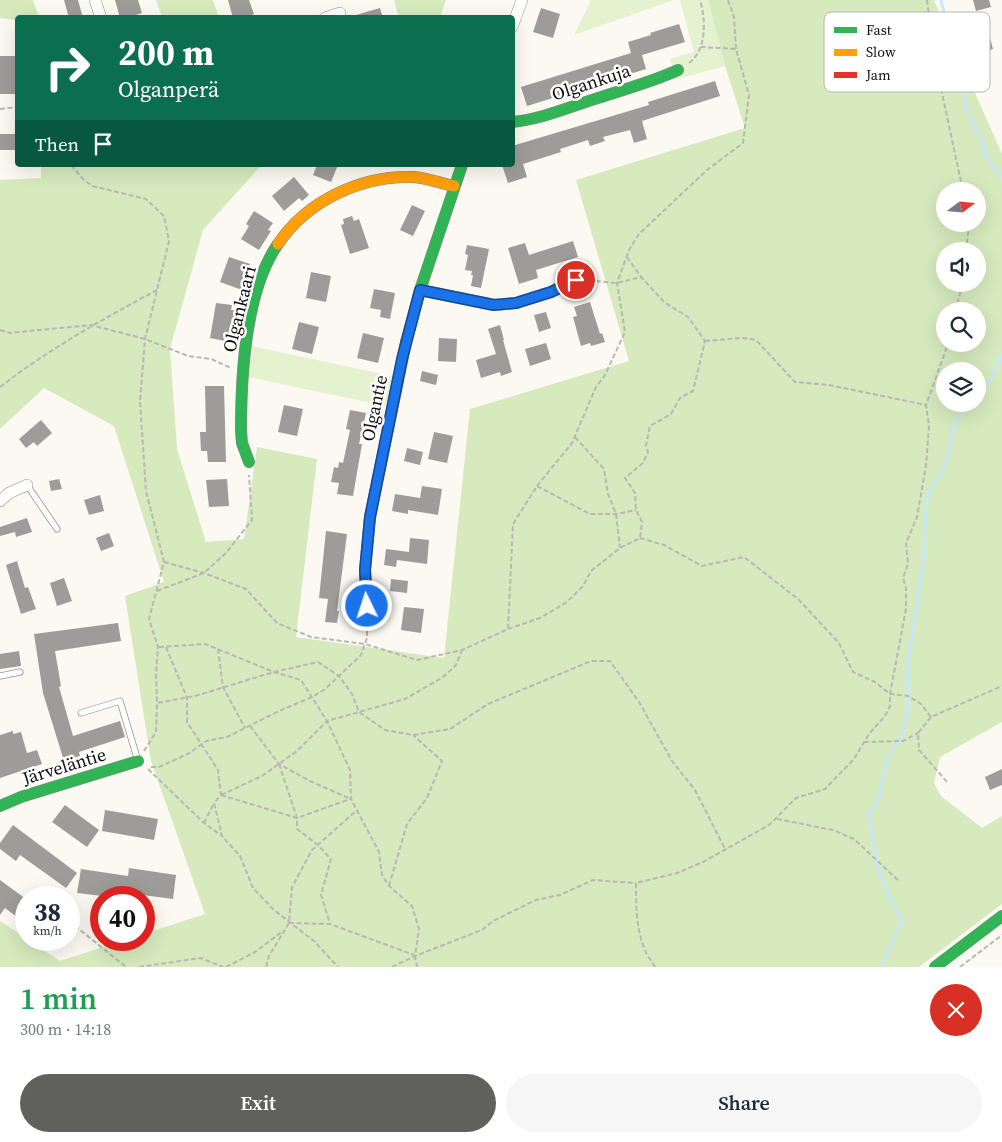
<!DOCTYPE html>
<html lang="en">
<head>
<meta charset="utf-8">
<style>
  body { margin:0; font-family:"Source Serif 4",serif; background:#f6f6f7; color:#1f2937; height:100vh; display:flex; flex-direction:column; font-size:19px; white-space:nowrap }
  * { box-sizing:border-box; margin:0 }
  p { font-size:16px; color:#747a83 }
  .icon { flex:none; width:28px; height:28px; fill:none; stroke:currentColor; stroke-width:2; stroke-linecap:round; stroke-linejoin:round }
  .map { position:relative; height:967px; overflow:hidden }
  .drawer { display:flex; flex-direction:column; background:#fff; flex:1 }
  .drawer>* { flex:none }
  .hud { position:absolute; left:15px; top:15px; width:500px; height:152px; border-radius:5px; box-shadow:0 5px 20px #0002; background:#0b6e4f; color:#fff; overflow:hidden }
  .needle { width:32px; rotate:74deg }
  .fabs { position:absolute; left:936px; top:182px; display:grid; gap:10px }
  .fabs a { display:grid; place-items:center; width:50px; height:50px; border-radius:50%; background:#fff; box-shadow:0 5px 20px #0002; font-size:25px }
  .speed { position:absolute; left:15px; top:886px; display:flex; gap:10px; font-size:25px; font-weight:700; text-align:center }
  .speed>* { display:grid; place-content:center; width:65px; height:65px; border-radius:50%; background:#fff; box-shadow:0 5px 20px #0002; line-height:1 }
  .speed small { font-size:12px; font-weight:400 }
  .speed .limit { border:8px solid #d22; background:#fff; color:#111 }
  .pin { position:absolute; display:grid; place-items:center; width:42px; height:42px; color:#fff; margin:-21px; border:2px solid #fff; border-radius:50%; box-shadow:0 1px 5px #0007 }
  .me { position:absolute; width:55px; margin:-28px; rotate:356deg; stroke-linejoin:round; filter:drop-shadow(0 0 4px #0008) }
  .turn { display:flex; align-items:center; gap:18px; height:105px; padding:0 20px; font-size:22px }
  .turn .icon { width:65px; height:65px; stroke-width:2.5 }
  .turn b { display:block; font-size:35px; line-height:42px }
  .then { display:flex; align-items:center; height:48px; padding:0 20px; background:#0003; gap:10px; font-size:19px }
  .round { display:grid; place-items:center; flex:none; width:52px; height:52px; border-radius:26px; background:#f6f6f7 }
  .summary { display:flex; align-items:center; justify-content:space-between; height:85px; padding:0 20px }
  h1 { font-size:30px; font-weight:600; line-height:38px; color:#1e9e55 }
  .cta { display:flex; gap:10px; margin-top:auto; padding:10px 20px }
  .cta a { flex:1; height:58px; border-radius:30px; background:#60605d; color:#fff; font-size:20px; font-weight:600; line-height:58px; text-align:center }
  .cta a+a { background:#f6f6f7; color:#1f2937 }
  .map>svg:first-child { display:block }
</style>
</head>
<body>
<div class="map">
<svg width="1002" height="967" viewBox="0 0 1002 967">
  <rect width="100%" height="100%" fill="#fbf9f2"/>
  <g fill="#e5f2d0">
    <path d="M591 0H674L574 35Z"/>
    <path d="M680 0H708L725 66 677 79 670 59 694 52Z"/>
    <path d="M252 346 392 376 386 406 248 377Z"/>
  </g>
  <g fill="#d6eabe" fill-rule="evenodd">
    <path d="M0 0H33L39 17 18 18 17 20 0 18Z"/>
    <path d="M156 0H213L219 17H162Z"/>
    <path d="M394 0H446L440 17 399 18Z"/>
    <path d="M708 0H934L1002 154V722L940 757 934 783 941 796 982 828 1002 816V904L919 967H0V921L60 961 125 940H144V934L205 914 151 761 125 596 164 582 114 426 44 388 0 429V180L41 178V165H116L117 167 122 165H264L258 169 203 230 170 349 177 449 206 542 244 539 257 447 317 459 296 637 444 658 470 409 629 361 576 180 745 128 725 66ZM945 191H978V224H945ZM945 251H978V284H945ZM945 311H978V344H945ZM945 371H978V404H945Z"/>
  </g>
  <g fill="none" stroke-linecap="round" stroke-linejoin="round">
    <g stroke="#c6e8f8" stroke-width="3">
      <path d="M941 0 969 116 980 136 987 157 1002 179"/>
      <path d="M978 395 990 381 1002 352"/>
      <path d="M880 967 882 965 902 920C893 905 885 889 880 873 873 854 872 833 869 813L878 802 887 759 902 735 908 708 907 668 923 563 927 498 947 460 955 422 970 404"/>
    </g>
  </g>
  <g fill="#9e9c98">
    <path d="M64 0H78L83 18H69Z"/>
    <path d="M115 0H138L142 13 126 18H120Z"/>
    <path d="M228 0H249L254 14 243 18H233Z"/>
    <path d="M973 0H989L991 7 976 11Z"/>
    <path d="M380 8 383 18H356V15Z"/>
    <path d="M541 8 560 14 553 38 533 32Z"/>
    <path d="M679 24 685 42 642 55 646 69 527 106 521 87 631 53 628 42 651 35 650 33Z"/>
    <path d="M989 34 993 49 985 52 981 36Z"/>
    <rect x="0" y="56" width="17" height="38"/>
    <path d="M715 81 720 96 642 121 647 139 634 143 630 130 603 137 605 141 590 146 588 140 560 149 561 152 523 164 527 177 508 183 502 165H512V146L649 105 648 102Z"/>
    <rect x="0" y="134" width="18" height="16"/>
    <path d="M317 165H338L331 182 313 175Z"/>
    <path d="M294 177 309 195 302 201 299 198 284 211 272 196Z"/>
    <path d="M412 205 425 211 413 236 400 230Z"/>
    <path d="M254 211 273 223 268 230 271 231 259 250 241 239 249 226 246 224Z"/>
    <path d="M352 216 354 221 359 219 369 248 350 254 341 225 344 224 343 219Z"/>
    <path d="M573 241 578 257 536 270 538 278 519 284 508 248 525 243 529 255Z"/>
    <path d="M467 245 489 249 481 288 471 286 473 275H471L472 271 465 270 468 255 465 254Z"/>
    <path d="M229 257 250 264 242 290 220 282Z"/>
    <path d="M311 272 331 276 326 302 306 298Z"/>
    <path d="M374 289 395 293 390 319 380 317 381 310 370 308Z"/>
    <path d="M590 302 600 334 602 333 605 342 591 346 590 343 581 346 573 317 577 316 574 307Z"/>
    <path d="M216 303 232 305 231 310H235L230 342 210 338Z"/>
    <path d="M546 312 551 328 539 332 534 315Z"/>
    <path d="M299 322 319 327 312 354 292 349Z"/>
    <path d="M500 325 504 340H503L512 372 501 376 500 372 481 378 476 360 496 354 488 329Z"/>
    <path d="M363 333 384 338 378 363 357 358Z"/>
    <path d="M439 338 457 339 456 362 438 361Z"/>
    <path d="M546 343 551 359 530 366 525 349Z"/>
    <path d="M422 371 438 375 436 385 420 381Z"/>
    <path d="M205 386H224L226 462H208L207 451H201L200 432H206Z"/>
    <path d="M284 405 303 409 297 436 278 432Z"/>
    <path d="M350 410 366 413 359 444H362L353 496 337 494 339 483 331 482 334 467 338 468 339 462 343 463 350 430 346 429Z"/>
    <path d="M41 420 52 433 37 446 34 442 26 448 19 439Z"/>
    <path d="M434 432 453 436 447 463 428 459Z"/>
    <path d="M407 448 423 452 420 465 404 461Z"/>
    <path d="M59 479 62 489 51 491 49 481Z"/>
    <path d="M227 479 229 506 209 507 206 480Z"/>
    <path d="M422 486 442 489 438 515 408 510V514L392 511 395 494 420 498Z"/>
    <path d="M100 495 104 511 89 515 84 500Z"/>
    <path d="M27 518 32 532 16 537 15 532 0 536V527Z"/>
    <path d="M326 531 347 534 337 611H339L337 623 325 622 328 599 319 598Z"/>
    <path d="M109 533 114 546 101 551 96 538Z"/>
    <path d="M410 538 429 540 427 564 397 560 396 567 384 565 386 549 409 552Z"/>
    <path d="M17 561 25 588 28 587 36 609 21 614 6 565Z"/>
    <path d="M64 578 72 601 57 606 50 583Z"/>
    <path d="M391 579 408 581 407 593 390 591Z"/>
    <path d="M404 607 424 609 421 633 401 630Z"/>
    <path d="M118 623 121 641 55 651 61 686 59 687 73 736 120 721 125 737 79 752 80 756 64 761 43 693 34 634Z"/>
    <path d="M19 651 21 666 0 669V654Z"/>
    <path d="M13 731V734L21 732 27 753 37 750 42 764 0 778V735Z"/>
    <path d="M1002 769V785L990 790 985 777Z"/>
    <path d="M65 805 99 830 87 847 52 822Z"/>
    <path d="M105 810 158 819 154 840 102 831Z"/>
    <path d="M13 825 77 873 66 888 20 855 16 861 0 849V843Z"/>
    <path d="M129 868 176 875 173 899 120 892 119 898 77 893 81 869 128 876Z"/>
    <path d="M0 880 26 899V924L5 908 0 915Z"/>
  </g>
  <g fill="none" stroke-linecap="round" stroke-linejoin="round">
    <g stroke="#949390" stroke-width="7">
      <g id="lane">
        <path d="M27 485 57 529"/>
        <path d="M0 676 20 672"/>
        <path d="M81 713 120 701 138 761"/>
      </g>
    </g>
    <g stroke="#949390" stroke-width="12">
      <g id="street">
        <path d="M95 0 101 18"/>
        <path d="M325 18 340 13"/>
        <path d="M512 27 522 0"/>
        <path d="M420 290 494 305 516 303 551 292 575 280"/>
        <path d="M0 501 9 493 27 485"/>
      </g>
    </g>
    <g stroke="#8b8a87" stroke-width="12">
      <g id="fast">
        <path d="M512 122C542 119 569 107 598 98 625 89 652 82 678 70"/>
        <path d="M406 342 420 290 462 165"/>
        <path d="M249 462 242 443 241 431C241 374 245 291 278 244"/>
        <path d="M0 806 21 797 138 761"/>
        <path d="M935 967 1002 916"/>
      </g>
    </g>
    <g stroke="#8b8a87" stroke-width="12">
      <path id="slow" d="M278 244C307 201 361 175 413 177 427 178 440 183 454 186"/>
    </g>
    <g stroke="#8b8a87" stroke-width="12">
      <path id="jam" d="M367 606 365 570 370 517 406 342"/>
    </g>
    <g stroke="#b8b8b6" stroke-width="2" stroke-dasharray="5 2.5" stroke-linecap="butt">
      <path d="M728 0 734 17 736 49"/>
      <path d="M927 0 934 56 963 191"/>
      <path d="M307 18 314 15"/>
      <path d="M689 63C707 50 706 19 700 0"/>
      <path d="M0 109 18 107"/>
      <path d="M71 165 83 179 92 186 146 199 164 216 169 241 145 339 140 402 146 491 164 562 149 619 158 647 156 674 157 703"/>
      <path d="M966 251 969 224"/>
      <path d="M627 257 641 277"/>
      <path d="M956 311 962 284"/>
      <path d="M0 330 10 333 91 325 145 339 188 356 211 359 231 368"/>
      <path d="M705 341 742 338 756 340 795 382 829 385 926 405"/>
      <path d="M0 387C49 349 103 319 157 290"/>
      <path d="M575 437 604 469 608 494 616 514 620 548"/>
      <path d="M537 486 572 443 596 387 605 375 625 332 617 283 629 250 639 234 707 170 743 143 749 95 736 49 701 47"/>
      <path d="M640 538 664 545 702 566 744 557 798 599 839 643 853 672 875 682 890 694 908 696 921 704 931 717 1002 686"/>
      <path d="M164 562 204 573 246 589 277 623 311 637 365 644 417 660 462 650 508 629 513 524 537 486 590 514H616L636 510"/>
      <path d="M157 591 204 573 226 553 252 520 249 475"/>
      <path d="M508 629 540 618 567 602 583 586 591 571 620 548 640 538 642 522 636 510 635 493 625 478 643 463 648 452 646 445 650 426 671 414 680 398 693 391 705 341 688 317 664 302 641 277 617 283 585 280"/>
      <path d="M159 647 205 644 274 672 301 680 327 721 350 770 351 799 379 852 382 875 389 886 412 906 419 929 415 956 417 967"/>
      <path d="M166 647 187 698V722L218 770 221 795 214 803 222 836 240 856 253 888 274 910 314 941 338 967"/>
      <path d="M218 649 223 687 245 728"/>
      <path d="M931 717 918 733 919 750 948 783"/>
      <path d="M250 726 279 764 310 781 351 799"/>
      <path d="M864 742 903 741 918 733"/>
      <path d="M144 751 156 732 157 703 195 696 274 672 318 662 339 676 352 694 359 712 385 730 413 735 450 729 488 704 591 661H610L639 702 672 761 695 790 725 849"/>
      <path d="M279 764 297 818V829L318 845 331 859 321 895 330 924"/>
      <path d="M151 767H159L188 754 206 741 227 737 279 711 312 697 324 690 361 655 367 638V618"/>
      <path d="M148 769 204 823 222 836"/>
      <path d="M221 795 262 776 297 751 327 721 405 699 443 677 456 665 462 650"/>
      <path d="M221 795 297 818 350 799"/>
      <path d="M777 819 833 830 854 839 899 881"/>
      <path d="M204 823 214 803"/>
      <path d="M389 886 407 824 427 798 442 761 413 735"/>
      <path d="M69 921 126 967"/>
      <path d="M289 923 330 924 414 955"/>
      <path d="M139 967 201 958 223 967"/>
      <path d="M226 967 255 952 283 931"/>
      <path d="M266 967 269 956 289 923 292 887 312 850 356 811"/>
      <path d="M392 967 415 956 482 930 493 921 536 900 560 895 593 880 636 883"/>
      <path d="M655 967C652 961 647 956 645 950 636 929 636 905 636 883L677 873 703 862 769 825 796 798 825 789 854 759 869 734 885 716 890 706V694L906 609V588L903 578 908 564 906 543 917 517 926 466 929 426 926 405 948 344"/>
      <path d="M960 967 1002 935"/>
    </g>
    <use href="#lane" stroke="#fefefd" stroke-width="5.5"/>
    <use href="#street" stroke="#fefefd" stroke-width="11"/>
    <use href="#fast" stroke="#30b455" stroke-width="11"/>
    <use href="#slow" stroke="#ff9f0a" stroke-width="11"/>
    <use href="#jam" stroke="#e5322d" stroke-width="11"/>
  </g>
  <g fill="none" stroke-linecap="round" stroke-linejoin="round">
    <g stroke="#114b97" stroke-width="12">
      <path id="route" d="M367 606 365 570 370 517 402 359 420 290 494 305 516 303 551 292 576 280"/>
    </g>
    <use href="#route" stroke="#1a73e8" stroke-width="9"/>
  </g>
  <g text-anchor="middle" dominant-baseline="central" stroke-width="5" stroke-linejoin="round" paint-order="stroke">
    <g font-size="18" fill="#0d0d0d" stroke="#fff">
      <text transform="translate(591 82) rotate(-18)">Olgankuja</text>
      <text transform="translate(239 309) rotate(-76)">Olgankaari</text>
      <text transform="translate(374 408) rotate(-78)">Olgantie</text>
      <text transform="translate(64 766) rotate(-17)">Järveläntie</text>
    </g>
  </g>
  <rect x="824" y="12" width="166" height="80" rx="8" fill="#fff" stroke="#b6b6b6" stroke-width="1"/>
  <rect x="834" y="27" width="23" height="6" fill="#30b455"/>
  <rect x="834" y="49" width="23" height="7" fill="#ff9f0a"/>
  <rect x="834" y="72" width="23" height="6" fill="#e5322d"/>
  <g font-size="14" fill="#0d0d0d">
    <text x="866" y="35">Fast</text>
    <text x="866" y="57">Slow</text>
    <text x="866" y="80">Jam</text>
  </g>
</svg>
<div class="fabs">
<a><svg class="needle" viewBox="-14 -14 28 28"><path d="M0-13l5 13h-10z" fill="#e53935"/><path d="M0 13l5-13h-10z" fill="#747a83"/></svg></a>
<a><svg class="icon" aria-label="sound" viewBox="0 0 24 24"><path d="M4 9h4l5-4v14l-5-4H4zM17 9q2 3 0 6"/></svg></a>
<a><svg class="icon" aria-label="search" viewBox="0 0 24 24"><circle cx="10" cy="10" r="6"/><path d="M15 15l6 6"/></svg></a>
<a><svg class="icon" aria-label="layers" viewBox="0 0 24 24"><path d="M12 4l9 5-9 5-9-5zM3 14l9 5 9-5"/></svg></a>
</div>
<div class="speed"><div>38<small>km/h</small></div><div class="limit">40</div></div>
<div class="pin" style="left:576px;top:280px;background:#d93025"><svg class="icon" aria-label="arrive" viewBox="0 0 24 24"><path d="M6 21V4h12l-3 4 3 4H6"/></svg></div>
<svg class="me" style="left:367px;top:606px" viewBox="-20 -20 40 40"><circle r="17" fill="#1a73e8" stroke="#fff" stroke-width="3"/><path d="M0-11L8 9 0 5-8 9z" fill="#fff"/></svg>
<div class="hud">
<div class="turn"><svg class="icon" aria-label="right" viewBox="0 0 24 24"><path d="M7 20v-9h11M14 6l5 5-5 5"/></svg><div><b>200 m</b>Olganperä</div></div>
<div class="then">Then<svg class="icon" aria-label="arrive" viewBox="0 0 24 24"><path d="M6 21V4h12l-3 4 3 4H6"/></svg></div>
</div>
</div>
<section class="drawer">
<div class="summary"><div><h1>1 min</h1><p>300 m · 14:18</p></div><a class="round" style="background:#d93025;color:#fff"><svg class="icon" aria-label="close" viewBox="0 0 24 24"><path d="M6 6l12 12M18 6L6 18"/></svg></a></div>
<div class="cta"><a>Exit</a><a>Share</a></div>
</section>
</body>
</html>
